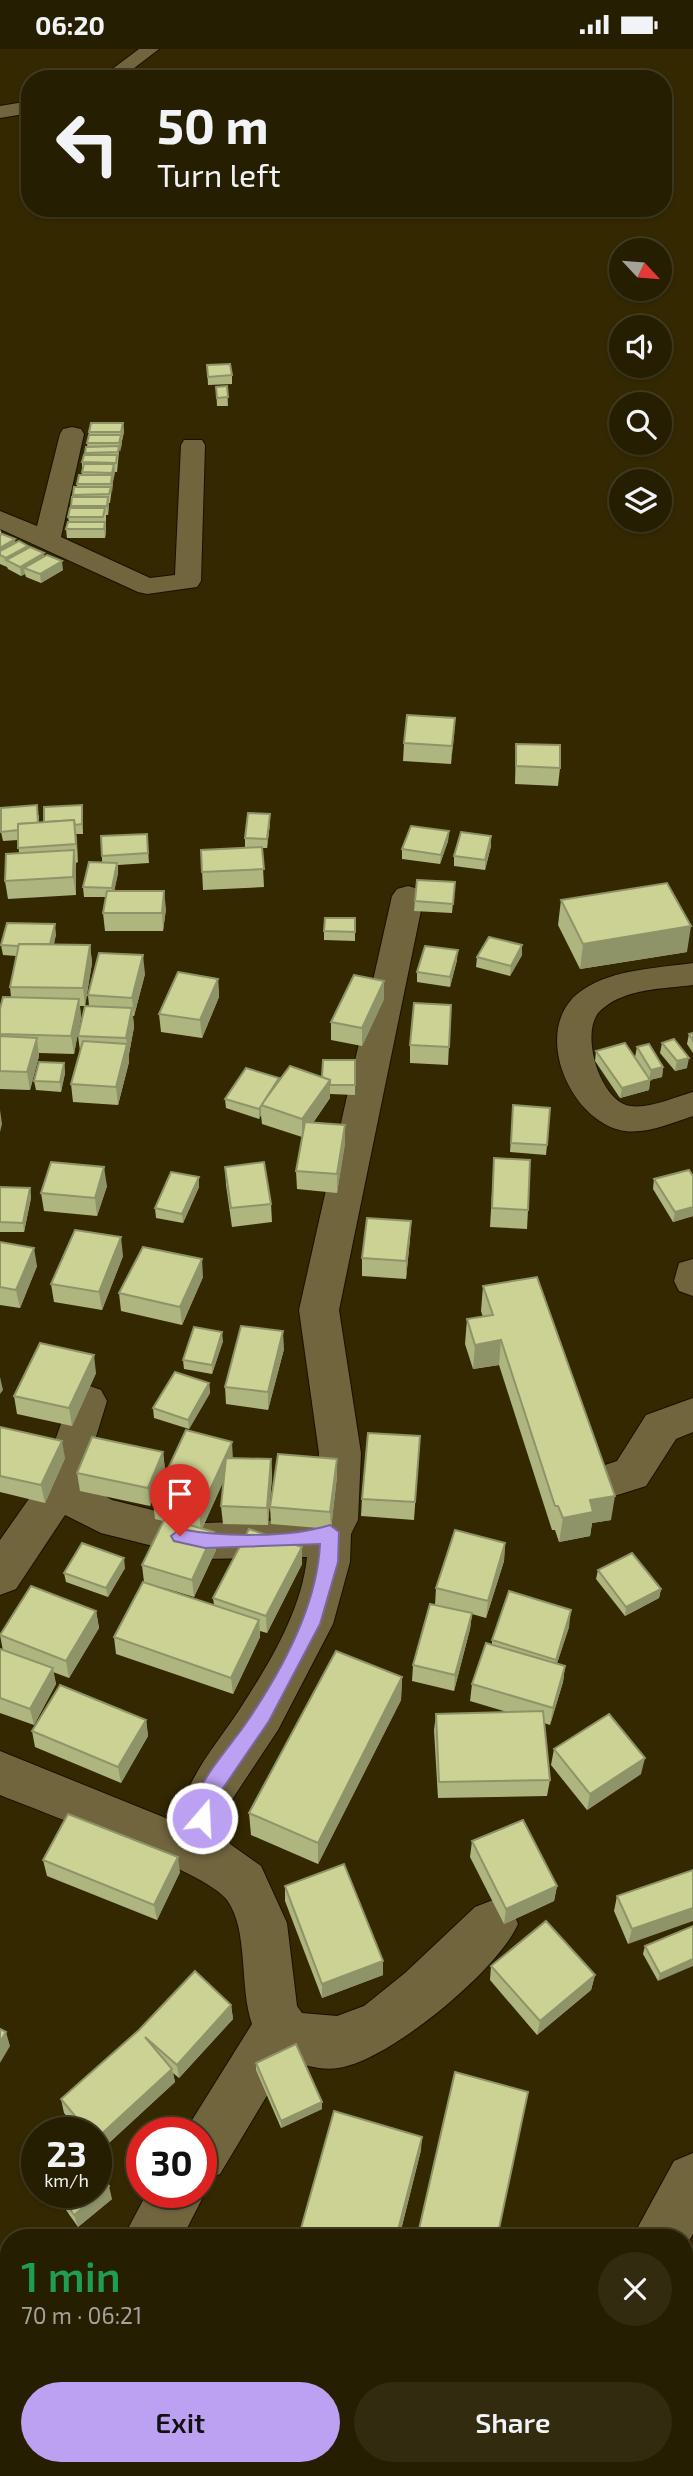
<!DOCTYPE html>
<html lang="en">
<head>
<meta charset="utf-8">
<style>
  body { margin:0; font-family:"Exo 2",sans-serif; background:#322b0f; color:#f1f3f6; height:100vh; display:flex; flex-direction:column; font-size:26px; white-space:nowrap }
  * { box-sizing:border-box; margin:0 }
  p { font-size:23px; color:#a4a299 }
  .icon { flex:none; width:38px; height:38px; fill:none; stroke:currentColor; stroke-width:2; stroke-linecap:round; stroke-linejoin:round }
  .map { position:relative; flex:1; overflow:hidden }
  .drawer { position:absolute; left:0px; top:2180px; width:693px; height:247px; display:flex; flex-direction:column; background:#261e00; border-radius:28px 28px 0 0; box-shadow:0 2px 5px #0004,0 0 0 2px #423c22 }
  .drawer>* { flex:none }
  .top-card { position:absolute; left:21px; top:21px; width:651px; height:147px; border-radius:28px; box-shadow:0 2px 5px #0004,0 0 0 2px #423c22; background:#261e00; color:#f1f3f6; overflow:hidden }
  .needle { width:46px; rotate:116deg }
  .buttons { position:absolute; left:609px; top:189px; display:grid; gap:14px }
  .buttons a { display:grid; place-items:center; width:63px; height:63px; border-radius:50%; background:#261e00; box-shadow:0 2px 5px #0004,0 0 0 2px #423c22; font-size:35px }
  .speed { position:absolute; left:21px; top:2068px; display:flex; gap:14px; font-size:35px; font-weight:700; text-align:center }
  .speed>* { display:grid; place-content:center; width:91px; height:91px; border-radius:50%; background:#261e00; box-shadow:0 2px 5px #0004,0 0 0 2px #423c22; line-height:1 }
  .speed small { font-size:18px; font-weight:400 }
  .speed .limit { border:10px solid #d22; background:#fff; color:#111 }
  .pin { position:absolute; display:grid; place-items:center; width:60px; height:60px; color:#fff; margin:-72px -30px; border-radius:50% 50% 50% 0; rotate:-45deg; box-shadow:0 0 7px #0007 }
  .pin .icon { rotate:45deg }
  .me { position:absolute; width:77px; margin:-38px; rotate:19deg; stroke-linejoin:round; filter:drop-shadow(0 0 5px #0008) }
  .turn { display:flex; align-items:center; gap:24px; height:147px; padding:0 21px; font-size:32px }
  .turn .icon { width:91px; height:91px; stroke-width:2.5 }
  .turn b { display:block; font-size:49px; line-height:60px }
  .round { display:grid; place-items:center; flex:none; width:74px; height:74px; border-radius:37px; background:#322b0f }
  .overview { display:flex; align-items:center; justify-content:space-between; height:119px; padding:0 21px }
  h1 { font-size:42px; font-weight:600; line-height:52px; color:#1e9e55 }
  .primary-button { display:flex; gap:14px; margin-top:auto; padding:14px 21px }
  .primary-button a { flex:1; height:80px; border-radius:42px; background:#bca0f2; color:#111; font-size:28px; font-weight:600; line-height:80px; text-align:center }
  .primary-button a+a { background:#322b0f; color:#f1f3f6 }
  .status { display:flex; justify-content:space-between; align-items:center; height:49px; padding:0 35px; background:#261e00; direction:ltr }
  .status svg { height:19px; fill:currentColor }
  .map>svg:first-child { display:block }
</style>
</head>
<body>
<div class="status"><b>06:20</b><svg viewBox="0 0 49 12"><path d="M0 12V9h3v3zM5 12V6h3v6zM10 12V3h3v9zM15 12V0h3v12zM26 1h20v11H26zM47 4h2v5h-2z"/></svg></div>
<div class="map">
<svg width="693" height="2427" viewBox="0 0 693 2427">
  <rect width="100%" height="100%" fill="#332800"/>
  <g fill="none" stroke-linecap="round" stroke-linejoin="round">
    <g stroke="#191100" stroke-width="2">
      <g id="minor">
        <path d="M139 0H159L120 30H99Z"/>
        <path d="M30 52V64L0 69V57Z"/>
        <path d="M72 378 81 380 84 385 61 488 150 529 175 526 181 396 184 391H202L205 396 201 532 197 538 147 545 138 543 0 480V462L37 477 60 385 63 380Z"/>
        <path d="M408 837 419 840 424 847 339 1261 361 1404 358 1471 351 1485 350 1513 333 1575 278 1681 229 1755 224 1785 230 1795 261 1817 287 1874 297 1957 302 1964 337 1967 364 1957 405 1924 475 1858 493 1851 511 1858 518 1875C498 1921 397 2004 347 2017 328 2023 307 2018 289 2010L220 2125 201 2133V2084H184L252 1975C239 1938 249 1881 227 1851 208 1823 41 1763 0 1746V1702L178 1774C187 1724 219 1694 245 1652 272 1610 302 1559 307 1508L205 1510 101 1484 65 1466 16 1540 0 1546V1491L40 1434 73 1341 87 1336 101 1341 107 1352 82 1433 112 1451 205 1474 315 1470 319 1404 299 1261 392 847 397 840Z"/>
        <path d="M693 914V936C663 940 625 939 601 961 578 981 600 1053 630 1057 650 1060 674 1048 693 1043V1067C672 1074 647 1085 625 1082 568 1073 528 975 584 940 615 920 658 919 693 914Z"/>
        <path d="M693 1210V1247L679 1242 674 1232 679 1214Z"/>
        <path d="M693 1349V1383L676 1390 646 1437 608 1449 593 1444 587 1432 593 1420 617 1412 646 1366Z"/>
        <path d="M693 2104V2185L684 2200V2189H632L674 2112Z"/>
        <path d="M201 2134 205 2144 182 2189H123L147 2144H201Z"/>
        <path d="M6 2194 9 2195V2262L0 2258V2197Z"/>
        <path d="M9 2395V2418H55L53 2427H0V2407L4 2397Z"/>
        <rect x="476" y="2418" width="60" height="9"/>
      </g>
    </g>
    <use href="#minor" fill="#71653e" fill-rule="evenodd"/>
  </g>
  <g fill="#afb57f">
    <path d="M207 316 232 326V335L208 336Z"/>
    <path d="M227 337 228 357H217L216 338Z"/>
    <path d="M123 374 124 383 119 403 117 423H114L110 454H109L108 466H106V482L105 489H67L66 480 69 473 68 468 71 457 73 446 77 438V435L82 426V413L87 398 89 383Z"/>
    <path d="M0 480 2 485 15 494 44 507 63 521 41 534 26 528 25 525 21 527 8 520 7 518 0 515Z"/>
    <path d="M455 669 451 715 403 712 404 694Z"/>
    <path d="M516 695 560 719 558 737 515 735Z"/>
    <path d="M82 756 83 785H76L78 813 76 814V846L8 850 5 832 19 804 18 791 3 792 1 783 39 766V774L44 773Z"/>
    <path d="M270 774 267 799H262L264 838 203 841 201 801 245 799V789Z"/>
    <path d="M449 782 448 792 440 815 402 810V800Z"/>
    <path d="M147 785 149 814 118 816V824L114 842 166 860 163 882H105L103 864 106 848H84L83 838 102 814V807Z"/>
    <path d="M491 787V797L485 821 454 817V807Z"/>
    <path d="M455 833 452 864 414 862 415 852Z"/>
    <path d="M561 851 687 903 580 920 558 876Z"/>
    <path d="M355 869V892L324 891V882Z"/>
    <path d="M56 885 54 895 90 896 92 914 85 957H80L81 968 74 1005 39 1004V1007L30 1041 0 1040V960L11 948 10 938 16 907 3 906 1 896Z"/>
    <path d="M522 896V906L510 927 476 918 477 908Z"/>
    <path d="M457 911 450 938 417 933V923Z"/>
    <path d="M145 925 134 967H133L134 978 129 1005V1013L118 1056 73 1053 71 1035 80 1002 78 987 89 957 88 946Z"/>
    <path d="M218 930 219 948 202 989 161 983 159 965Z"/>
    <path d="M384 932V950L362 997 331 991V973Z"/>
    <path d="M451 956 448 1016 410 1014V996Z"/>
    <path d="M693 984V1004L687 995 689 985Z"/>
    <path d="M662 994 687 1019 675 1022 660 1004Z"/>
    <path d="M637 998 663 1018 662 1028 650 1031 649 1041 620 1049 595 1012 596 1002 643 1020 635 1008Z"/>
    <path d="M355 1011V1046L330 1045V1049L313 1074 345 1094 337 1144 297 1140 296 1122 302 1088 262 1075 261 1066 259 1070 226 1059 225 1050 279 1029V1032L322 1028Z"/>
    <path d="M64 1014 65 1024 61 1043 36 1041 34 1032Z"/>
    <path d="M513 1056 547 1096 546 1106 510 1103Z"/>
    <path d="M494 1109 528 1161 527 1180 490 1178Z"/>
    <path d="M225 1118 271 1155 272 1173 232 1178 226 1136Z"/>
    <path d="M693 1127V1167L673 1173 653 1140 654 1130Z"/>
    <path d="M199 1128V1138L183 1174 156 1169 155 1159Z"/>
    <path d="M107 1137 97 1167 44 1162 41 1144Z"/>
    <path d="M0 1138 30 1139 31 1149 24 1183H0Z"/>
    <path d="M411 1172 410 1190 406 1230 362 1227V1209Z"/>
    <path d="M0 1193 37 1217 20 1259 0 1256Z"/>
    <path d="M123 1207 102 1261 54 1253 51 1235Z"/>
    <path d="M203 1228 182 1276 121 1262 119 1244Z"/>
    <path d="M483 1237 611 1471 592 1474 590 1487 559 1493 555 1481H552L499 1316 473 1320 465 1295 467 1270 483 1268 481 1262Z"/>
    <path d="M223 1292 212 1325 184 1320 183 1311Z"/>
    <path d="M284 1300 268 1361 226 1355 225 1338Z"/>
    <path d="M96 1324 72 1377 17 1365 14 1347Z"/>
    <path d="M209 1334 210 1344 189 1380 154 1369 153 1359Z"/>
    <path d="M0 1378 65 1409 45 1454 0 1443Z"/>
    <path d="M420 1387 414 1471 361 1467 362 1450Z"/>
    <path d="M163 1403 165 1421 150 1457 80 1442 77 1424Z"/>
    <path d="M233 1409 271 1410 272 1428 268 1476 223 1475 221 1457 224 1431 202 1480 216 1501 194 1548 158 1537 214 1556 213 1549 302 1498V1515L267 1584 260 1582V1588L233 1645 116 1605 114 1588 144 1533 142 1516 163 1472 155 1470 153 1452Z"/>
    <path d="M337 1410V1427L331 1480 271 1475 270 1458Z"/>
    <path d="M505 1494 504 1512 486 1569 472 1565 470 1580 454 1642 412 1632 413 1616 435 1556 436 1539Z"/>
    <path d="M125 1519 108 1548 66 1533 64 1524Z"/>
    <path d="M598 1521 661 1540 659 1549 625 1567 596 1530Z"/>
    <path d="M96 1562 99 1579 69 1629 53 1623 56 1635 34 1676 0 1664V1600L3 1602 0 1586Z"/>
    <path d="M569 1578 557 1614 565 1617 563 1633 550 1676 544 1674 550 1731 547 1747 438 1749 434 1681 436 1665 507 1663 470 1652 472 1635 492 1596V1591Z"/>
    <path d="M402 1628 401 1651 318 1815 251 1786 249 1764Z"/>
    <path d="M146 1671 148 1687 121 1734 35 1698 32 1682Z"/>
    <path d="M554 1700 641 1725 587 1761 551 1716Z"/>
    <path d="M472 1792 557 1837 554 1852 504 1875 470 1808Z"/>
    <path d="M43 1811 180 1823 157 1871 47 1827Z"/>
    <path d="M693 1821 628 1895 614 1862 617 1847Z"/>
    <path d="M285 1837 383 1926 322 1949 285 1852Z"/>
    <path d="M693 1877 658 1932 643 1905 645 1897Z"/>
    <path d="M491 1917 595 1926 591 1941 537 1986 490 1931Z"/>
    <path d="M231 1956 233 1970 179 2029 173 2024 175 2033 98 2104 96 2102V2084H81L64 2064 61 2050 139 1981Z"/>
    <path d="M256 2014 322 2060 281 2079 256 2021Z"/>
    <path d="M37 2088V2119L30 2110 26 2097Z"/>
    <path d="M421 2101 399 2189H300V2183Z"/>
    <path d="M54 2144H96L112 2150 78 2178Z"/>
    <path d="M684 2243H693V2408L684 2407Z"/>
    <path d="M57 2418H147L144 2427H62L61 2426Z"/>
  </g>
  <g fill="#8f9368">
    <path d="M123 374 124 383 122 392 121 383Z"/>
    <path d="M121 386 122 395 120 403 119 394Z"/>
    <path d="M114 415 115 424 113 433 112 424Z"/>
    <path d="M112 426 113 435 112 444 111 435Z"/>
    <path d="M108 448 109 457 108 466 107 457Z"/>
    <path d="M105 473 106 482 105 489 104 480Z"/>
    <path d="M15 490 16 499 0 506V499Z"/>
    <path d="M28 497 29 506 6 511 7 518 6 509Z"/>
    <path d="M44 504 45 514 24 519 25 525 21 527 20 518Z"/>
    <path d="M62 512 63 521 41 534 40 525Z"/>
    <path d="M455 669 454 687 451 715 452 697Z"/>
    <path d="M270 765V774L267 799V790Z"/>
    <path d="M74 771 77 790 78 813 76 795Z"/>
    <path d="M449 782 448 792 440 815 441 806Z"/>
    <path d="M491 787V797L485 821V811Z"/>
    <path d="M74 801 76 819V846L73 828Z"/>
    <path d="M117 814 118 824 113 849 112 839Z"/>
    <path d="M164 842 166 860 163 882 162 864Z"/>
    <path d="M55 875 56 885 51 908 50 898Z"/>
    <path d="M691 877 687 903 580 920 583 895Z"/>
    <path d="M90 896 92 914 85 957 83 939Z"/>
    <path d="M522 896V906L510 927 511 917Z"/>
    <path d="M458 901 457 911 450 938V928Z"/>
    <path d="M143 906 145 925 134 967 132 949Z"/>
    <path d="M218 930 219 948 202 989 200 971Z"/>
    <path d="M384 932V950L362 997V979Z"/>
    <path d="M79 950 81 968 74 1005 71 987Z"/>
    <path d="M132 959 134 978 129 1005V1013L118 1056 116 1038 127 996 126 989Z"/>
    <path d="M37 989 39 1007 30 1041 27 1023Z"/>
    <path d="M689 1009 687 1019 675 1022 677 1012Z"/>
    <path d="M64 1014 65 1024 61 1043 60 1033Z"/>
    <path d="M663 1018 662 1028 649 1031 651 1021Z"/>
    <path d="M279 1029 280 1038 261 1056V1066L259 1070V1060Z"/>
    <path d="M330 1031V1049L302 1089V1070Z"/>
    <path d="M650 1031 649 1041 620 1049 622 1039Z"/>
    <path d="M0 1061 2 1075 0 1083Z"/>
    <path d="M345 1076V1094L337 1144V1125Z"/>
    <path d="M104 1118 107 1137 97 1167 95 1149Z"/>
    <path d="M199 1128V1138L183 1174 182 1165Z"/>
    <path d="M30 1139 31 1149 24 1183 23 1174Z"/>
    <path d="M693 1158V1167L673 1173 675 1163Z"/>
    <path d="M411 1172 410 1190 406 1230V1212Z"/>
    <path d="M121 1188 123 1207 102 1261 99 1243Z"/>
    <path d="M34 1199 37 1217 20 1259 16 1241Z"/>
    <path d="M202 1210 203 1228 182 1276 180 1258Z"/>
    <path d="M283 1282 284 1300 268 1361V1343Z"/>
    <path d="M222 1283 223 1292 212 1325V1316Z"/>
    <path d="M501 1291 499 1316 473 1320 475 1296Z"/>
    <path d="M94 1306 96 1324 72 1377 69 1359Z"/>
    <path d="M0 1328 3 1341 0 1345Z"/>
    <path d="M209 1334 210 1344 189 1380 188 1371Z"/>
    <path d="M62 1392 65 1409 45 1454 41 1436Z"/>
    <path d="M232 1393 233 1411 201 1482 199 1465Z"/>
    <path d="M163 1403 165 1421 150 1457 148 1439Z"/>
    <path d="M271 1410 272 1428 268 1476 267 1459Z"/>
    <path d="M337 1410V1427L331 1480 330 1463Z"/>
    <path d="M615 1447 611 1471 592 1474 590 1487 559 1493 563 1469 590 1451Z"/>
    <path d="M214 1483 216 1501 194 1548 192 1531Z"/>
    <path d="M505 1494 504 1512 486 1569 488 1552Z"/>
    <path d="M302 1498V1515L267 1584 266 1567Z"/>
    <path d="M124 1509 125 1519 108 1548 106 1539Z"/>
    <path d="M661 1540 659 1549 625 1567 626 1558Z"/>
    <path d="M571 1561 569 1578 553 1627 556 1611Z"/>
    <path d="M96 1562 99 1579 69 1629 66 1612Z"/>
    <path d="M472 1564 470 1580 454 1642 455 1626Z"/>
    <path d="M259 1571 260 1588 233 1645 231 1629Z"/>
    <path d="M565 1617 563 1633 550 1676 553 1659Z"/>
    <path d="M53 1619 56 1635 34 1676 30 1660Z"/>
    <path d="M402 1628 401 1651 318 1815V1794Z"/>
    <path d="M146 1671 148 1687 121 1734 118 1718Z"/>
    <path d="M645 1709 641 1725 587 1761 590 1745Z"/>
    <path d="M178 1808 180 1823 157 1871 154 1856Z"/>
    <path d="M557 1837 554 1852 504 1875 506 1860Z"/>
    <path d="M693 1859V1872L628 1895 632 1880Z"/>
    <path d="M693 1910V1917L658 1932 660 1925Z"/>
    <path d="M383 1912V1926L322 1949V1935Z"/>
    <path d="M595 1926 591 1941 537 1986 540 1972Z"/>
    <path d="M231 1956 233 1970 179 2029 177 2016Z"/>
    <path d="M6 1983 10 1997 0 2014V1993Z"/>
    <path d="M172 2020 175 2033 98 2104 96 2098V2090Z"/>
    <path d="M322 2053V2060L281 2079V2072Z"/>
    <path d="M422 2088 421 2101 399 2189H396Z"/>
    <path d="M109 2137 112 2150 78 2178 74 2166Z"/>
    <path d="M140 2418H147L144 2427H138Z"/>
  </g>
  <g fill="#ccd294" stroke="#8f9368" stroke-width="2">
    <path d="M230 315 232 326 208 328 207 316Z"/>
    <path d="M227 337 228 348 217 349 216 338Z"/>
    <path d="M91 374H123L121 383H89Z"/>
    <path d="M89 386H121L119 394H87Z"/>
    <path d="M119 397 118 403 85 404 86 398Z"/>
    <path d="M84 406H117L116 414 82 413Z"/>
    <path d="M84 415H114L112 424 82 423Z"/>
    <path d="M79 426H112L111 435H77Z"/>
    <path d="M74 438H111L109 445 73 446Z"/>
    <path d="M72 448H108L107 457H71Z"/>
    <path d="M70 459H105L103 468H68Z"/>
    <path d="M68 473H105L104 480H66Z"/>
    <path d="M2 485 15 490 0 499V486Z"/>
    <path d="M19 492 28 497 6 509 0 506V502Z"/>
    <path d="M30 498 44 504 20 518 6 511Z"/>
    <path d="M47 506 62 512 40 525 24 519Z"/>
    <path d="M407 666 455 669 452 697 404 694Z"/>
    <path d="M516 695 560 696V719L516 717Z"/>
    <path d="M37 756 38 774 18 775V781L1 783V759Z"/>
    <path d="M82 756V775L75 776 74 771 44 773V758Z"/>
    <path d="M248 764 270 765 267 790 245 789Z"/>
    <path d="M74 771 76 795 18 799V775Z"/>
    <path d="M411 777 449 782 441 806 402 800Z"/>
    <path d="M461 783 491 787 485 811 454 807Z"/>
    <path d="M147 785 148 804 102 807 101 787Z"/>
    <path d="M262 798 264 820 202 823 201 801Z"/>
    <path d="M74 801 73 828 5 832 6 805Z"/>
    <path d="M89 813 117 814 112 839 83 838Z"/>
    <path d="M417 831 455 833 453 855 415 852Z"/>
    <path d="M667 834 691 877 583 895 561 851Z"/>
    <path d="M107 842H164L162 864H103Z"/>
    <path d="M325 869H355V883L324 882Z"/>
    <path d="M7 874 55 875 50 895H19L18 897 1 896Z"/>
    <path d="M489 888 522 896 511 917 477 908Z"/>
    <path d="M19 895 90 896 83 939 10 938Z"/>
    <path d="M425 897 458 901 450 928 417 923Z"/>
    <path d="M99 904 143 906 132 949 88 946Z"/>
    <path d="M178 923 218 930 200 971 159 965Z"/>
    <path d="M354 926 384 932 362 979 331 973Z"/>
    <path d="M3 948 79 950 71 987 0 985V960Z"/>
    <path d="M414 954 451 956 449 998 410 996Z"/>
    <path d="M85 957 132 959 126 989 78 987Z"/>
    <path d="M693 984V992L689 985Z"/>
    <path d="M0 987 37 989 27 1023 0 1022Z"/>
    <path d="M674 990 689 1009 677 1012 662 994Z"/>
    <path d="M83 992 127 995 116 1038 71 1035Z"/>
    <path d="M625 994 650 1031 622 1039 596 1002Z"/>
    <path d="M649 995 663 1018 651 1021 637 998Z"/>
    <path d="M323 1011H355V1036H330V1031L322 1028Z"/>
    <path d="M39 1013 64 1014 60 1033 34 1032Z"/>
    <path d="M290 1017 330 1031 302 1070 261 1056Z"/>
    <path d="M246 1019 279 1029 259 1060 225 1050Z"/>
    <path d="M513 1056 550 1059 547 1096 511 1094Z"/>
    <path d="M305 1073 345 1076 337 1125 296 1122Z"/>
    <path d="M494 1109 530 1111 528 1161 492 1159Z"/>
    <path d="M51 1113 104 1118 95 1149 41 1144Z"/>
    <path d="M264 1113 271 1155 231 1159 225 1118Z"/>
    <path d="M689 1121 693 1127V1158L675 1163 654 1130Z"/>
    <path d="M171 1123 199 1128 182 1165 155 1159Z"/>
    <path d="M0 1138 30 1139 23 1174 0 1173Z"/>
    <path d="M367 1169 411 1172 406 1212 362 1209Z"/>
    <path d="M75 1181 121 1188 99 1243 51 1235Z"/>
    <path d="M0 1193 34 1199 16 1241 0 1238Z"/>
    <path d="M143 1198 202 1210 180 1258 119 1244Z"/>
    <path d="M537 1228 615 1447 590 1451 593 1463 563 1469 558 1457H555L501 1291 475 1296 467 1270 493 1266 483 1237Z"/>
    <path d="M241 1277 283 1282 268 1343 225 1338Z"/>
    <path d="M194 1278 222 1283 212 1316 183 1311Z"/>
    <path d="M40 1294 94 1306 69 1359 14 1347Z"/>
    <path d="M175 1323 209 1334 188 1371 153 1359Z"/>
    <path d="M0 1378 62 1392 41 1436 0 1427Z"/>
    <path d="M186 1381 232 1393 199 1465 153 1452Z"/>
    <path d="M368 1384 420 1387 415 1453 362 1450Z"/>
    <path d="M92 1388 163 1403 148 1439 77 1424Z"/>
    <path d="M278 1405 337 1410 330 1463 270 1458Z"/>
    <path d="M226 1409 271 1410 267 1459 221 1457Z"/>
    <path d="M165 1469 214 1483 192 1531 142 1516Z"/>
    <path d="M249 1480 302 1498 266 1567 213 1549Z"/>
    <path d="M455 1481 505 1494 488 1552 436 1539Z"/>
    <path d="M82 1494 124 1509 106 1539 64 1524Z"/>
    <path d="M632 1504 661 1540 626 1558 598 1521Z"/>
    <path d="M143 1533 259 1571 231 1629 114 1588Z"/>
    <path d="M31 1537 96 1562 66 1612 0 1586Z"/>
    <path d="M509 1542 571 1561 556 1611 492 1591Z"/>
    <path d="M430 1555 472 1564 455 1626 413 1616Z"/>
    <path d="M486 1594 565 1617 553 1659 472 1635Z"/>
    <path d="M0 1600 53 1619 30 1660 0 1649Z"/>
    <path d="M336 1602 402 1628 318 1794 249 1764Z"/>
    <path d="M60 1636 146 1671 118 1718 32 1682Z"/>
    <path d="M543 1662 550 1731 439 1733 436 1665Z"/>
    <path d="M609 1665 645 1709 590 1745 554 1700Z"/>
    <path d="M68 1765 178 1808 154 1856 43 1811Z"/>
    <path d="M523 1771 557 1837 506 1860 472 1792Z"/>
    <path d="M344 1815 383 1912 322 1935 285 1837Z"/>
    <path d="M693 1821V1859L632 1880 617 1847Z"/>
    <path d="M546 1872 595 1926 540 1972 491 1917Z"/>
    <path d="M693 1877V1910L660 1925 645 1897Z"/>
    <path d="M195 1922 231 1956 177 2016 145 1988 172 2020 96 2090V2084H89L61 2050 139 1981Z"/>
    <path d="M0 1980 6 1983 0 1993Z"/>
    <path d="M296 1995 322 2053 281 2072 256 2014Z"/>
    <path d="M455 2023 528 2043 497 2189H417Z"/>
    <path d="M334 2062 422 2088 396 2189H320L300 2183Z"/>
    <path d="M60 2070 71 2084H42Z"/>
    <path d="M37 2088V2112L26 2097Z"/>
    <path d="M96 2119 109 2137 74 2166 59 2144H96Z"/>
    <path d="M684 2243H693V2394L684 2393Z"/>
    <path d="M60 2418H140L138 2427H84Z"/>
  </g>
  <path fill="#bca0f2" stroke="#7a689d" stroke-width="2" d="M330 1476 339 1483 338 1513 320 1575 269 1672 215 1751 209 1775 202 1778 195 1775C191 1766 193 1753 198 1744 209 1720 229 1698 244 1677 280 1625 317 1559 320 1495L205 1499 174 1492 171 1487 180 1480C221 1488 290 1489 330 1476Z"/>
</svg>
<div class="buttons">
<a><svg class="needle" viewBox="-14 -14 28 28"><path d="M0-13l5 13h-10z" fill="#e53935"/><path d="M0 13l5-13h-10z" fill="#a4a299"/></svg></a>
<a><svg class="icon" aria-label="sound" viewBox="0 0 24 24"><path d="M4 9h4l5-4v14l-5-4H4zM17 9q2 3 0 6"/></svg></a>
<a><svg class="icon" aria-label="search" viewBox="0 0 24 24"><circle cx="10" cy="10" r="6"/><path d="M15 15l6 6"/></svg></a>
<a><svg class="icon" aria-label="layers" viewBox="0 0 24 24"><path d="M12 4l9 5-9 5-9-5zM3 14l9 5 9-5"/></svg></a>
</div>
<div class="speed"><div>23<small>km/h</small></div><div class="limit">30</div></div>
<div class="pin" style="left:180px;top:1487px;background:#d93025"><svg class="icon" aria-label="arrive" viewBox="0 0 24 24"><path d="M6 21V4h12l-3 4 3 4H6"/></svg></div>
<svg class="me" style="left:202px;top:1769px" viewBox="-20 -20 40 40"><circle r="17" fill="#bca0f2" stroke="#fff" stroke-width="3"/><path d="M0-11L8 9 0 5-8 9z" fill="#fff"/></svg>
<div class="top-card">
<div class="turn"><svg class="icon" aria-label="left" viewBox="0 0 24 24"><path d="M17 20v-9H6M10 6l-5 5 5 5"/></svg><div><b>50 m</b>Turn left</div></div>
</div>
<section class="drawer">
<div class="overview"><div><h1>1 min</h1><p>70 m · 06:21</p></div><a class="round"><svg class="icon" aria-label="close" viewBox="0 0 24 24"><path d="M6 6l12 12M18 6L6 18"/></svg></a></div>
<div class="primary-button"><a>Exit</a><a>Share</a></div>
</section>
</div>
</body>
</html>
